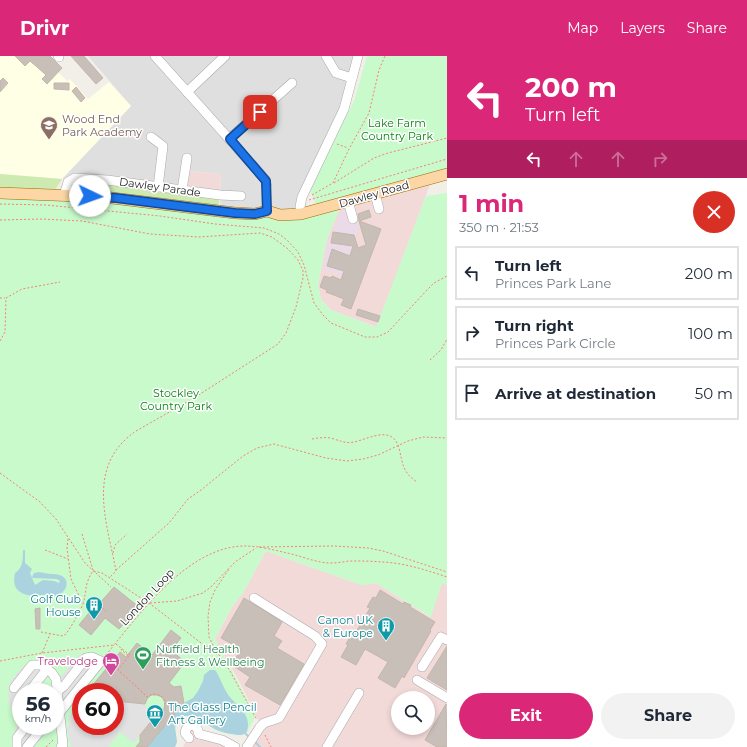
<!DOCTYPE html>
<html lang="en">
<head>
<meta charset="utf-8">
<style>
  body { margin:0; font-family:Montserrat,sans-serif; background:#f2f2f3; color:#1f2937; height:100vh; display:flex; flex-direction:column; font-size:15px; white-space:nowrap }
  * { box-sizing:border-box; margin:0 }
  p { font-size:13px; color:#747a83 }
  .icon { flex:none; width:22px; height:22px; fill:none; stroke:currentColor; stroke-width:2; stroke-linecap:round; stroke-linejoin:round }
  .map { position:relative; flex:1; overflow:hidden }
  .panel { display:flex; flex-direction:column; background:#fff; width:300px }
  .panel>* { flex:none }
  .guide { background:#db2777; color:#fff; overflow:hidden }
  .tools { position:absolute; left:391px; top:635px; display:grid; gap:8px }
  .tools a { display:grid; place-items:center; width:44px; height:44px; border-radius:50%; background:#fff; box-shadow:0 2px 6px #0003; font-size:20px }
  .speed { position:absolute; left:12px; top:627px; display:flex; gap:8px; font-size:20px; font-weight:700; text-align:center }
  .speed>* { display:grid; place-content:center; width:52px; height:52px; border-radius:50%; background:#fff; box-shadow:0 2px 6px #0003; line-height:1 }
  .speed small { font-size:10px; font-weight:400 }
  .speed .limit { border:6px solid #d22; background:#fff; color:#111 }
  .pin { position:absolute; display:grid; place-items:center; width:34px; height:34px; color:#fff; margin:-17px; border-radius:8px; box-shadow:0 2px 6px #0006 }
  .me { position:absolute; width:44px; margin:-22px; rotate:93deg; stroke-linejoin:round; filter:drop-shadow(0 0 3px #0008) }
  .turn { display:flex; align-items:center; gap:14px; height:84px; padding:0 12px; font-size:18px }
  .turn .icon { width:52px; height:52px; stroke-width:2.5 }
  .turn b { display:block; font-size:28px; line-height:34px }
  .lanes { display:flex; align-items:center; height:38px; padding:0 12px; background:#0003; justify-content:center; gap:20px; direction:ltr }
  .lanes .off { opacity:.35 }
  .round { display:grid; place-items:center; flex:none; width:42px; height:42px; border-radius:21px; background:#f2f2f3 }
  .overview { display:flex; align-items:center; justify-content:space-between; height:68px; padding:0 12px }
  h1 { font-size:24px; font-weight:700; line-height:30px; color:#db2777 }
  .primary-button { display:flex; gap:8px; margin-top:auto; padding:8px 12px }
  .primary-button a { flex:1; height:46px; border-radius:24px; background:#db2777; color:#fff; font-size:16px; font-weight:700; line-height:46px; text-align:center }
  .primary-button a+a { background:#f2f2f3; color:#1f2937 }
  ul { padding:0; list-style:none }
  li { display:flex; align-items:center; gap:12px; height:54px; margin:0 8px 6px; padding:0 4px; border:2px solid #e0e1e3; border-radius:0px }
  li div { flex:1 }
  li b { display:block; font-size:15px }
  li em { font-style:normal }
  header { display:flex; align-items:center; gap:24px; box-sizing:border-box; height:56px; padding:0 20px; background:#db2777; color:#fff }
  header strong { font-size:19px }
  nav { display:flex; gap:22px; margin-inline-start:auto; font-size:14px }
  main { display:flex; flex:1; min-height:0 }
  .map>svg:first-child { display:block }
</style>
</head>
<body>
<header>
<strong>Drivr</strong>
<nav><a>Map</a><a>Layers</a><a>Share</a></nav>
</header>
<main>
<div class="map">
<svg width="447" height="691" viewBox="0 0 447 691">
  <rect width="100%" height="100%" fill="#f2efe9"/>
  <path fill="#e0dfdf" d="M88 0H358L349 36 304 135 301 158 220 152 221 118 182 114 179 134 62 123 131 50Z"/>
  <g fill="#f2dad9" fill-rule="evenodd">
    <path d="M181 114 221 118 220 139 178 135Z"/>
    <path d="M432 123 377 271 331 254 321 244 318 228 327 183 338 157 339 148Z"/>
    <path d="M266 495 361 529 376 527 430 561 442 527 447 529V691H243L259 666 240 627 215 583 232 551 243 537ZM398 642H428V672H398Z"/>
    <path d="M182 674H200L236 691H183L186 685 182 682Z"/>
  </g>
  <path fill="#ebdbe8" d="M353 146 360 169 342 220 323 213 329 183 340 158 341 150Z"/>
  <path fill="#ffffe5" d="M0 0H51L62 12 58 16 67 25 70 23 88 43 109 26 131 50 62 123 0 118Z"/>
  <g fill="#cdebb0">
    <path d="M0 118 62 123 53 137 0 133Z"/>
    <path d="M72 127 158 131 220 139 218 155 69 137Z"/>
  </g>
  <g fill="#c8facc" fill-rule="evenodd">
    <path d="M367 0H447V113L316 148 310 134 354 45Z"/>
    <path d="M0 137 62 142 243 162 339 148 338 157 327 183 318 228 321 244 331 254 376 271 426 140 447 137V529L442 527 431 561 376 527 361 529 266 495 243 537 232 551 215 583 256 660C251 668 248 679 238 679 230 678 219 676 213 672 201 665 199 659 184 660L175 671 177 686 175 691H0ZM21 636H55V670H21ZM81 636H115V670H81Z"/>
  </g>
  <g fill="#e2e2e2">
    <path d="M80 598H89L105 605 62 658 58 624Z"/>
    <path d="M38 607 50 618 36 636H21V654L17 657H15L10 651 8 639 10 626 24 609Z"/>
    <path d="M115 637 119 640 116 643 117 645 145 648 148 656 155 660 134 687 120 676 108 691H71V686L69 685 67 671 70 667 67 664 81 646V670H115Z"/>
    <path d="M21 665V670H50V671L34 691H15L13 679 17 670Z"/>
  </g>
  <g fill="#aad3df">
    <path d="M23 494H25V507L32 513 30 517 35 529 43 524 54 525 59 527 60 525 57 523 33 522 32 521 34 517C40 515 44 517 50 518 53 518 58 518 62 520 72 526 64 539 55 540 51 541 48 539 45 539 38 539 31 541 24 538 14 534 13 527 15 517 23 512 23 503 23 494Z"/>
    <path d="M210 614H215L217 617C221 624 223 631 227 637 234 649 253 657 247 676L242 679H238C230 678 219 676 213 672 201 665 199 659 184 660L175 671 177 686 175 691H147L184 647 193 642 198 635 203 625 204 619Z"/>
  </g>
  <g fill="none" stroke-linecap="round" stroke-linejoin="round">
    <g stroke="#aad3df" stroke-width="2">
      <path d="M245 677 249 681"/>
      <path d="M255 686 260 691"/>
    </g>
  </g>
  <g fill="#c7bfb8" stroke="#c4b6ab">
    <path d="M15 0H50L62 12 47 28 42 23 46 19 37 11 30 5 25 10Z"/>
    <path d="M71 0H84L103 22 96 28Z"/>
    <path d="M3 22 8 27 0 36V25Z"/>
    <path d="M54 27H69V34L54 33Z"/>
    <path d="M76 31 85 42 81 46 72 35Z"/>
    <path d="M369 154 371 161 359 165 381 173 351 253 341 249 344 243 326 236 327 234 320 231 324 220 331 222 332 220 341 224 344 215 327 210 332 193 350 200 353 190 331 187 333 176 354 179 358 192 366 189 359 165 358 158Z"/>
    <path d="M358 253 380 260 378 266 356 259Z"/>
    <path d="M114 531 139 551 119 573 105 562 91 579 79 569 97 547 99 548Z"/>
    <path d="M380 534 403 548 404 546 411 549 410 551 435 566 430 574 431 575 404 622 402 620 395 632 378 622 388 606 365 593 356 609 341 601 348 589 346 588 350 581 352 583 370 552 367 551 373 541 376 542Z"/>
    <path d="M244 542 282 566 274 580 282 585 277 592 304 608 280 649 245 629 250 621 232 609 241 593 221 582Z"/>
    <path d="M40 552V573H36L35 553Z"/>
    <path d="M171 574 181 582 171 594 185 606 169 627 174 631 181 630 184 647 147 691H136L140 686V679L157 658 160 657 164 653 165 646 162 641 157 639H151L147 643 145 648 115 645 119 640 107 630 102 636H87L120 596 126 601 137 587 152 599Z"/>
    <path d="M447 590V634L427 622Z"/>
    <path d="M446 648 447 691H437L425 684Z"/>
  </g>
  <g fill="none" stroke-linecap="round" stroke-linejoin="round">
    <g stroke="#a9a9a9" stroke-width="10">
      <g id="minor">
        <path d="M58 0 59 1"/>
        <path d="M155 0 265 123 267 131V155"/>
        <path d="M326 0 336 17 352 22"/>
        <path d="M187 36 225 0"/>
        <path d="M151 81 163 90 158 131"/>
        <path d="M229 83 292 27"/>
        <path d="M182 134 187 102"/>
        <path d="M375 138 379 153"/>
        <path d="M64 139 68 126 75 122 107 124 220 139 241 140"/>
        <path d="M348 145 353 163"/>
        <path d="M301 158 300 151 302 141 344 53 358 0"/>
        <path d="M422 611 441 581 447 584"/>
        <path d="M417 624 447 642"/>
        <path d="M14 632 32 609H41L47 613"/>
        <path d="M29 636 47 613 52 617 56 623 63 689 61 691"/>
        <path d="M55 637 64 630 86 602 92 601 101 605 60 656"/>
        <path d="M20 646H21"/>
        <path d="M199 678 222 684 235 691"/>
        <path d="M189 682 185 677C186 670 192 667 197 672L199 678"/>
        <path d="M17 691V682L26 670"/>
        <path d="M27 691 44 670"/>
        <path d="M247 691 260 671 264 667 279 662 322 588 315 580 254 542"/>
        <path d="M327 691 359 637"/>
      </g>
    </g>
    <g stroke="#a06b00" stroke-width="12">
      <path id="major" d="M0 137 104 141 235 157 255 158 267 155 280 159 301 158 447 118"/>
    </g>
    <g stroke="#fa8072" stroke-width="1" stroke-dasharray="2 2" stroke-linecap="butt">
      <path d="M337 88 348 92"/>
      <path d="M334 127 374 102 388 97 447 82"/>
      <path d="M312 139 333 127 349 93 369 57 379 14 385 0"/>
      <path d="M309 144 447 103"/>
      <path d="M0 148 46 149 160 160 215 168 264 172 279 178 287 184 298 196 304 209 314 247 323 259 331 267 365 281H377L388 276 427 234 434 227 447 220"/>
      <path d="M0 164 41 163 82 165 150 178 199 181 260 177 272 181 288 193 298 204 303 215V222L296 251 286 277 278 288 194 342 136 375C85 410 107 466 116 515L110 521"/>
      <path d="M0 242H5"/>
      <path d="M0 285 5 276 6 242 22 233 60 226"/>
      <path d="M430 304 441 294 447 283"/>
      <path d="M312 383C318 382 324 381 330 382 339 384 345 388 354 386 365 384 386 372 395 384 397 386 398 389 399 392 403 408 402 416 417 426"/>
      <path d="M0 417 40 446 56 463 85 507 111 531"/>
      <path d="M82 478 93 514"/>
      <path d="M68 483 67 492 71 523 83 548"/>
      <path d="M259 491 334 490 368 492 383 495 447 516"/>
      <path d="M45 494 68 503"/>
      <path d="M113 497 115 489 127 478"/>
      <path d="M116 514 169 467 188 443 201 434 243 400 257 392 274 388 326 402 347 405 363 403 378 399 408 385 423 381 447 382"/>
      <path d="M150 547 177 545 203 537 212 530 235 506 256 492"/>
      <path d="M99 549 106 555"/>
      <path d="M41 576 63 580 66 578C72 569 79 558 83 548 87 535 84 528 93 515L102 517 149 547 205 590 215 593 230 615 257 664"/>
      <path d="M116 588 131 600"/>
      <path d="M122 593 121 594 129 600 118 614 136 630 147 641 153 638C159 638 165 641 165 648"/>
      <path d="M215 593 209 581 208 560 210 546 215 534 229 513"/>
      <path d="M42 597 50 578"/>
      <path d="M106 599 114 589"/>
      <path d="M0 605 42 597 114 589C145 551 191 490 245 490 259 490 274 494 287 497 302 500 316 507 331 507 337 507 343 506 349 505 360 505 372 505 382 506 405 507 426 514 447 521"/>
      <path d="M172 661 180 668"/>
      <path d="M265 679 271 691"/>
      <path d="M46 691 54 683"/>
    </g>
    <use href="#minor" stroke="#fff" stroke-width="9"/>
    <use href="#major" stroke="#fcd6a4" stroke-width="11"/>
  </g>
  <g fill="none" stroke-linecap="round" stroke-linejoin="round">
    <g stroke="#114b97" stroke-width="10">
      <path id="route" d="M90 140 116 142 235 157 255 158 267 155 266 125 230 83 260 56"/>
    </g>
    <use href="#route" stroke="#1a73e8" stroke-width="7"/>
  </g>
  <defs>
    <g id="school-pin" transform="scale(0.9)"><path d="M0 17L-7.5 6A9.5 9.5 0 1 1 7.5 6Z" fill="#8d6e63" stroke="#fff"/><path d="M0-5L7-2L0 1L-7-2ZM-4 1L0 2.5L4 1V4Q0 6-4 4Z" fill="#fff"/></g>
    <g id="building-pin" transform="scale(0.9)"><path d="M0 17L-7.5 6A9.5 9.5 0 1 1 7.5 6Z" fill="#0f9aa8" stroke="#fff"/><path d="M-4-6H4V6H1V3H-1V6H-4ZM-2.5-4.3h1.7v1.8h-1.7ZM.8-4.3h1.7v1.8H.8ZM-2.5-1h1.7V.8h-1.7ZM.8-1h1.7V.8H.8Z" fill="#fff"/></g>
    <g id="stadium-pin" transform="scale(0.9)"><path d="M0 17L-7.5 6A9.5 9.5 0 1 1 7.5 6Z" fill="#2e9e5b" stroke="#fff"/><path d="M0-5a6.5 5 0 1 0 0 10a6.5 5 0 1 0 0-10ZM-3.5-1.8h7v3.6h-7Z" fill="#fff"/></g>
    <g id="hotel-pin" transform="scale(0.9)"><path d="M0 17L-7.5 6A9.5 9.5 0 1 1 7.5 6Z" fill="#d1479c" stroke="#fff"/><path d="M-6-4.5h1.5V1H6V5H4.5V3h-9V5H-6ZM-4 0a1.8 1.8 0 1 1 3.6 0ZM.5 0V-2.5h3Q6-2.5 6 0Z" fill="#fff"/></g>
    <g id="museum-pin" transform="scale(0.9)"><path d="M0 17L-7.5 6A9.5 9.5 0 1 1 7.5 6Z" fill="#0f9aa8" stroke="#fff"/><path d="M0-6L6-3V-2H-6V-3ZM-5-1h2V3h-2ZM-1-1h2V3h-2ZM3-1h2V3H3ZM-6 4H6V6H-6Z" fill="#fff"/></g>
  </defs>
  <g fill-rule="evenodd">
    <use href="#school-pin" x="49" y="69"/>
    <use href="#building-pin" x="94" y="549"/>
    <use href="#building-pin" x="386" y="570"/>
    <use href="#stadium-pin" x="143" y="599"/>
    <use href="#hotel-pin" x="111" y="605"/>
    <use href="#museum-pin" x="155" y="657"/>
  </g>
  <g text-anchor="middle" dominant-baseline="central" stroke-width="3" stroke-linejoin="round" paint-order="stroke">
    <g font-size="11" fill="#785e54" stroke="#fff" text-anchor="start">
      <text x="62" y="63">Wood End<tspan x="62" dy="13">Park Academy</tspan></text>
    </g>
    <g font-size="11" fill="#0c8416" stroke="#fff">
      <text x="397" y="67">Lake Farm<tspan x="397" dy="13">Country Park</tspan></text>
      <text x="176" y="337">Stockley<tspan x="176" dy="13">Country Park</tspan></text>
    </g>
    <g font-size="11" fill="#222" stroke="#fff">
      <text transform="translate(160 131) rotate(8)">Dawley Parade</text>
      <text transform="translate(374 138) rotate(-16)">Dawley Road</text>
      <text transform="translate(147 541) rotate(-47)">London Loop</text>
    </g>
    <g font-size="11" fill="#0d838f" stroke="#fff" text-anchor="end">
      <text x="81" y="543">Golf Club<tspan x="81" dy="13">House</tspan></text>
      <text x="373" y="564">Canon UK<tspan x="373" dy="13">&amp; Europe</tspan></text>
      <text x="168" y="651" text-anchor="start">The Glass Pencil<tspan x="168" dy="13">Art Gallery</tspan></text>
    </g>
    <g font-size="11" fill="#27864d" stroke="#fff" text-anchor="start">
      <text x="156" y="593">Nuffield Health<tspan x="156" dy="13">Fitness &amp; Wellbeing</tspan></text>
    </g>
    <g font-size="11" fill="#b23c85" stroke="#fff" text-anchor="end">
      <text x="98" y="605">Travelodge</text>
    </g>
  </g>
</svg>
<div class="tools">
<a><svg class="icon" aria-label="search" viewBox="0 0 24 24"><circle cx="10" cy="10" r="6"/><path d="M15 15l6 6"/></svg></a>
</div>
<div class="speed"><div>56<small>km/h</small></div><div class="limit">60</div></div>
<div class="pin" style="left:260px;top:56px;background:#d93025"><svg class="icon" aria-label="arrive" viewBox="0 0 24 24"><path d="M6 21V4h12l-3 4 3 4H6"/></svg></div>
<svg class="me" style="left:90px;top:140px" viewBox="-20 -20 40 40"><circle r="19" fill="#fff"/><path d="M0-13L10 11 0 6-10 11z" fill="#1a73e8"/></svg>
</div>
<section class="panel">
<div class="guide">
<div class="turn"><svg class="icon" aria-label="left" viewBox="0 0 24 24"><path d="M17 20v-9H6M10 6l-5 5 5 5"/></svg><div><b>200 m</b>Turn left</div></div>
<div class="lanes"><svg class="icon" aria-label="left" viewBox="0 0 24 24"><path d="M17 20v-9H6M10 6l-5 5 5 5"/></svg><svg class="icon off" aria-label="ahead" viewBox="0 0 24 24"><path d="M12 20V5M6 11l6-6 6 6"/></svg><svg class="icon off" aria-label="ahead" viewBox="0 0 24 24"><path d="M12 20V5M6 11l6-6 6 6"/></svg><svg class="icon off" aria-label="right" viewBox="0 0 24 24"><path d="M7 20v-9h11M14 6l5 5-5 5"/></svg></div>
</div>
<div class="overview"><div><h1>1 min</h1><p>350 m · 21:53</p></div><a class="round" style="background:#d93025;color:#fff"><svg class="icon" aria-label="close" viewBox="0 0 24 24"><path d="M6 6l12 12M18 6L6 18"/></svg></a></div>
<ul>
<li><svg class="icon" aria-label="left" viewBox="0 0 24 24"><path d="M17 20v-9H6M10 6l-5 5 5 5"/></svg><div><b>Turn left</b><p>Princes Park Lane</p></div><em>200 m</em></li>
<li><svg class="icon" aria-label="right" viewBox="0 0 24 24"><path d="M7 20v-9h11M14 6l5 5-5 5"/></svg><div><b>Turn right</b><p>Princes Park Circle</p></div><em>100 m</em></li>
<li><svg class="icon" aria-label="arrive" viewBox="0 0 24 24"><path d="M6 21V4h12l-3 4 3 4H6"/></svg><div><b>Arrive at destination</b></div><em>50 m</em></li>
</ul>
<div class="primary-button"><a>Exit</a><a>Share</a></div>
</section>
</main>
</body>
</html>
